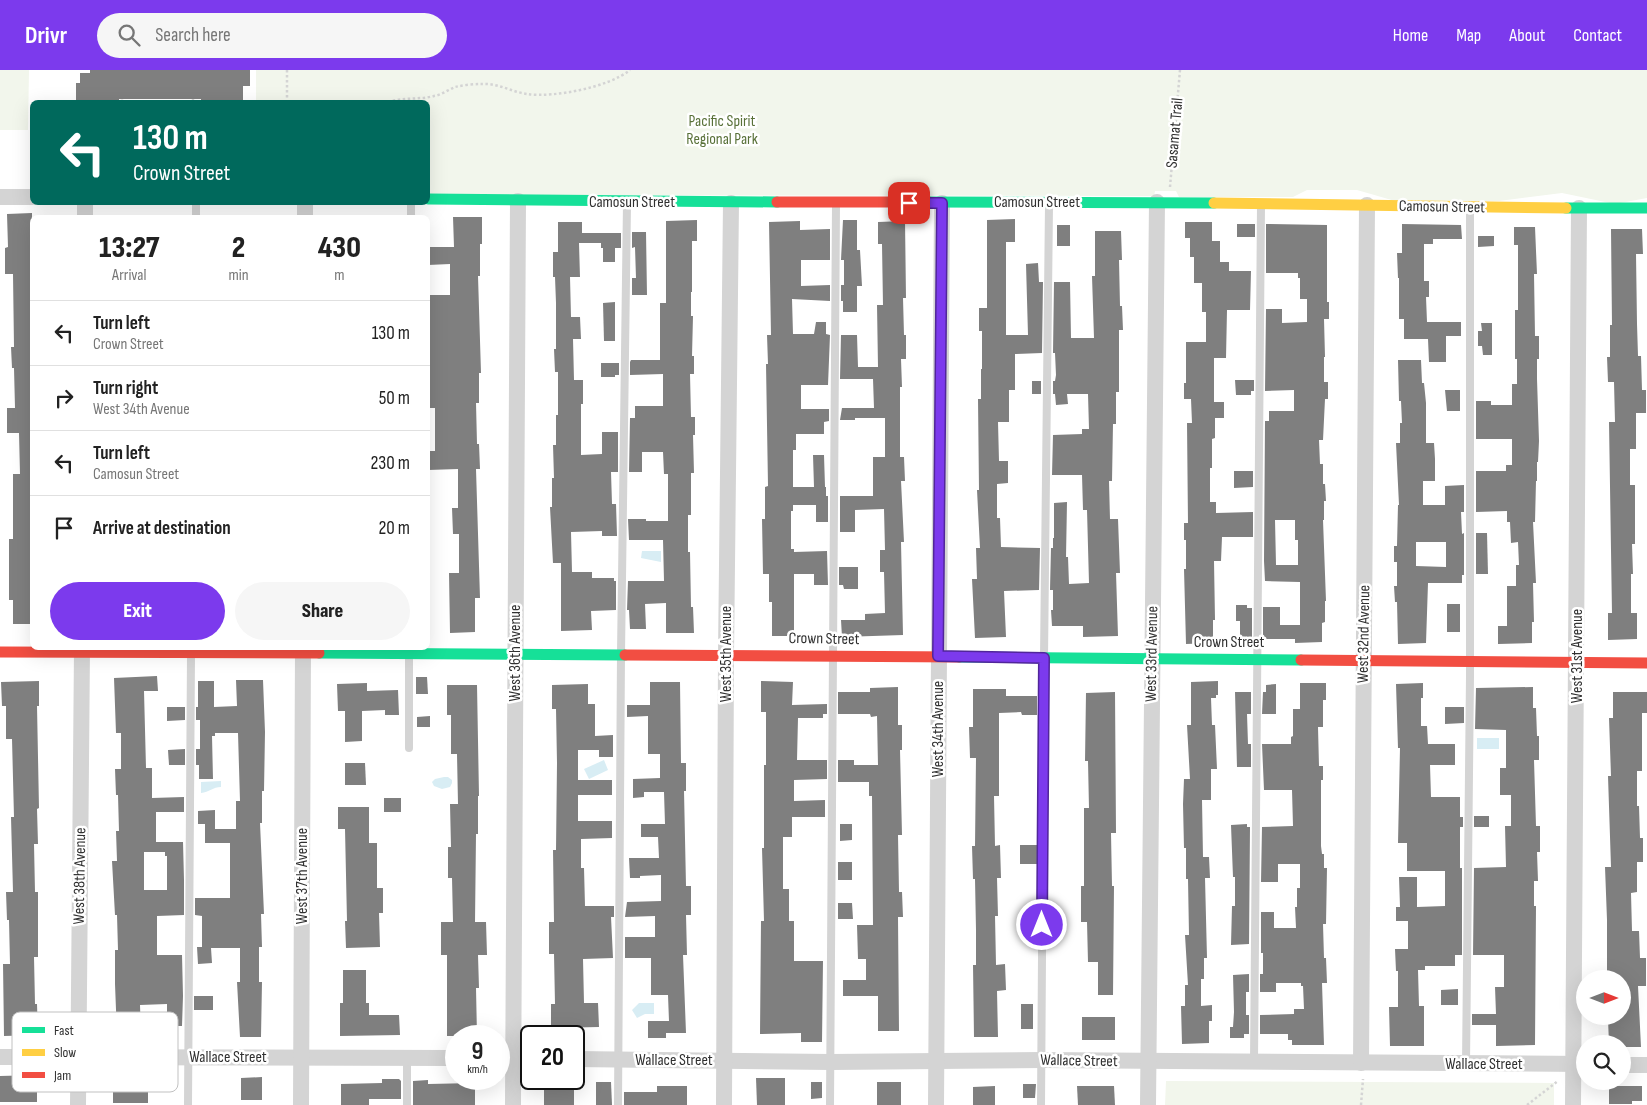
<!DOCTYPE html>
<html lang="en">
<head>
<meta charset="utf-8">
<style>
  body { margin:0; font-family:"Sofia Sans Condensed",sans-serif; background:#f6f6f6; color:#222; height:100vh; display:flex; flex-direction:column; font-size:19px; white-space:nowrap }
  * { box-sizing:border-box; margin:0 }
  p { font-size:16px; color:#767676 }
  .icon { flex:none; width:28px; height:28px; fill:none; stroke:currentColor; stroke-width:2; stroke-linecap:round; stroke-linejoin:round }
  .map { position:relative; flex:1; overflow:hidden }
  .side { position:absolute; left:30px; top:145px; width:400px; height:435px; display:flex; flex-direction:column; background:#fff; border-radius:8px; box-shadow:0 5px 20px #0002 }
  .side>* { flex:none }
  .banner { position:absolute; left:30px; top:30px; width:400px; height:105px; border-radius:8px; box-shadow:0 5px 20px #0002; background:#00695c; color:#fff; overflow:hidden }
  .needle { width:32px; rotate:90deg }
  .fabs { position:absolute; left:1576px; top:900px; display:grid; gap:10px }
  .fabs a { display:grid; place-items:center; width:55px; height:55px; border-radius:50%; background:#fff; box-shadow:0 5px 20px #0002; font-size:25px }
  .speed { position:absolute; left:445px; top:955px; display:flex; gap:10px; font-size:25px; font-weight:700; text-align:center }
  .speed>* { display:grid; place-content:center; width:65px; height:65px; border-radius:50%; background:#fff; box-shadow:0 5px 20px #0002; line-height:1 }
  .speed small { font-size:12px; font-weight:400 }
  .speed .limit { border:2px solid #111; border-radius:8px; background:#fff; color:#111 }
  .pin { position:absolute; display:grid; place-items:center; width:42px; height:42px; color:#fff; margin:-21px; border-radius:10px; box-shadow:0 2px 8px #0006 }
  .me { position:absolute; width:55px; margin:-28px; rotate:0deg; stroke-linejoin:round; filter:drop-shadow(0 0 4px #0008) }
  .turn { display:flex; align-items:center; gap:18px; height:105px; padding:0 20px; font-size:22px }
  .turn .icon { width:65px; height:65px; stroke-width:2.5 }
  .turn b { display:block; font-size:35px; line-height:42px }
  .eta { display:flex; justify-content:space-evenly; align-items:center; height:85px; text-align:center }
  .eta b { font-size:30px; font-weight:800; line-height:35px }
  .cta { display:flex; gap:10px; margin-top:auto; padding:10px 20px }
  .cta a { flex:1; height:58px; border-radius:30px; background:#7c3aed; color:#fff; font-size:20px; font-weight:800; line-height:58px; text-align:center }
  .cta a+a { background:#f6f6f6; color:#222 }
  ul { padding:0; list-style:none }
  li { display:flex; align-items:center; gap:15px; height:65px; padding:0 20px; border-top:1px solid #e0e0e0 }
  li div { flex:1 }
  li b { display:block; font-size:19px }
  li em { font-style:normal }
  header { display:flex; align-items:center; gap:30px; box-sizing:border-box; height:70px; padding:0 25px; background:#7c3aed; color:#fff }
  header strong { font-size:24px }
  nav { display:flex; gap:28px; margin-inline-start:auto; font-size:18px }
  .search { width:350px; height:45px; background:#f6f6f6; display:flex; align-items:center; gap:12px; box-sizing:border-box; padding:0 18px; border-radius:28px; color:#767676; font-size:19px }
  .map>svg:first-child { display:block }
</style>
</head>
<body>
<header>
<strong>Drivr</strong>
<div class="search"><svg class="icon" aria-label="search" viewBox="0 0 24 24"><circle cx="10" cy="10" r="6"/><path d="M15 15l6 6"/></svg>Search here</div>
<nav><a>Home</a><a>Map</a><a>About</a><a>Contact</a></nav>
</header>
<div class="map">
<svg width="1647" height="1035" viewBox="0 0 1647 1035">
  <rect width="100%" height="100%" fill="#fff"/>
  <g fill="#f2f6ec">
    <path d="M0 0H29L28 60H0Z"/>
    <path d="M256 0H1647V128L1615 134 1562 123 1499 131 1402 133 1357 120H1307L1293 127H1179L1176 121H1155L1154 126 428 125V32H256Z"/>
    <path d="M1166 1011 1554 1013V1035H1165Z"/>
  </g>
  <g fill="#d8edf4">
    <path d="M642 481H661V492L641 488Z"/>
    <rect x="1477" y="668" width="22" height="11"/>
    <path d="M604 690 608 700 589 709 584 699Z"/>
    <path d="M444 707H448L452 710V713L450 717 442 719 434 716 432 712 435 709Z"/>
    <path d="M221 711V717C213 717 209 722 201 723V712Z"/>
    <path d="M639 933H654V944H645L637 948 632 940Z"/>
  </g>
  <g fill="#7f7f7f" fill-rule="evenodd">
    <path d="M90 0H250V16H243V32H201V29H119V32H76V13H80V3H90Z"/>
    <path d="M32 143V554H13V530H9V469H13V404H20L19 363H7V338H15L14 298H12L11 277H14L13 204H5V178L8 177 7 144Z"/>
    <path d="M453 147H482V174H480V206H478L481 303H479V333H476L477 374H479L480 399H476L480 528H475V562L450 563 449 503H459V464H453L452 438H458V399L428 400V381H435V338H428V225H450V194L428 195V177H454Z"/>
    <path d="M1015 149V172H1006V265H1028L1026 194 1038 193 1039 212H1043L1042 283 1015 284V320H1009V352H998L999 391H1008V413L997 414V448H1000L1001 477 1040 478 1039 520 1004 521 1006 567 975 568 972 509H977L976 478H980L977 420H979L978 329H981V299H982V261H979V238H987V150Z"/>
    <path d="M697 150V171H692V222H691V246H693L692 286H694V304H690L691 347H695V365H693L694 403H691V445H688V482H690L691 537H693L694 563H666V533L645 534 646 559H630L629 540H627L628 511H664L663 470H629L628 449H646V451H668V404H664L663 382H642V402H629L630 348H635V336H663V304L630 305V292L631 290H660V233H666V151Z"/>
    <path d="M843 150H857V180H860L862 216H857V242H843V231H841V215H844V190H841Z"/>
    <path d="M800 151V160L830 159V190H801V216L830 215V231L792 229 793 264H814L816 252H826V264L830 265 828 315H801V339H829V351L824 352V364H796V380H793V417H814L813 385H824L825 417H826V426H828V452H816V435H793V441H791V479H794V482L827 481 828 515H814V504H794V566H772V532H769V504H763L762 449H765V417L768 416 766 294H768L767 265H771L769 152Z"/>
    <path d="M905 151 906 228H903L904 265H906V289H901L902 317H900V387H904L905 411H901L904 472H901L903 565 842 567 841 550H865V544L885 543 884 502H880V480H885L884 439 855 440V462H840V426H873V387H885V348H855V350H840L842 338H874L873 309H840L841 265H857L858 297H878L877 235H883L882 174H878V152Z"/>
    <path d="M558 152H582V163H621V178H615V192H603V178H601V173H579L580 207H570L571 247H580L581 269H573L574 310H583V334H581V385L602 384V362H618V402H611L612 434H616L617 466H602V461L571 462 572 502H592V508H614V511H616V540L591 541 592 560 561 561V493H553L550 437H552V408H554L553 375H556V345H558V302H555L554 279H556V233L555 207H553V182H558Z"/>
    <path d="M1185 152H1212V171H1220V192H1229V201H1251L1250 240H1227L1226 288H1214V332H1224V348H1215V368L1212 369V398H1210V432H1216V443L1253 442V467H1222L1221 491H1214L1215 550H1213V573L1186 574 1184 499H1186V470H1184V453H1188L1187 353H1192L1191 329H1184V313H1186V272H1206V242H1202V213H1194V187H1190V168H1185Z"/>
    <rect x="1237" y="154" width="18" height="13"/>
    <path d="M1266 154 1327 155V232H1329V249H1324L1325 287H1324V312H1328V329H1325L1323 370H1319L1320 394H1323V414H1325L1326 431H1324V450H1323L1326 531H1325V552L1322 553V572L1295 573V569H1263V537H1280V555H1300V512L1265 511 1264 491 1265 351H1269V341H1294V320L1265 321 1266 239H1282V253L1307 252V229H1300V208H1298V203H1266ZM1275 450H1295V470H1298V495H1276Z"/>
    <path d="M1402 154 1461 155 1462 169H1433V174H1424V211H1429V227H1426L1427 252H1461V266H1446V292H1429L1428 269H1404V249H1399V208H1398L1397 183H1402Z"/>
    <rect x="1057" y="155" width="13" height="21"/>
    <path d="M1514 157H1535L1537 204H1534L1535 266H1539V289H1537V309L1539 371 1538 392H1537V411H1536L1535 452H1533L1536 513H1533L1534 552H1532V573L1498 574V556H1507V516H1516V495H1519L1518 472 1511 473 1510 452H1507V441L1476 442V401H1506V395H1512V369H1476V331H1491V335H1512V314H1517V289H1515V240H1518V175H1514Z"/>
    <path d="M1611 159H1642L1643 184H1636L1637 254 1638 286H1641L1642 320H1646V343H1636V379H1630V415H1635V474H1632L1633 504H1631V543H1637V569L1608 570V543H1612L1609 352H1615L1614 312H1608L1607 287H1610V255H1612Z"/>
    <path d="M1095 161H1121L1122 190H1119L1120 236H1122L1123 260H1119V322H1116V354H1113L1112 411H1109L1110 449H1118L1120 503H1116L1118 566 1083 567V556H1052L1051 540H1053V520H1050L1051 478H1053V468H1054V433L1067 432 1066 487H1068L1069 514 1089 513 1087 440H1083L1082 405H1052L1053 365 1082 364V359H1089L1088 324H1067L1068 334 1056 335 1055 324H1053V311H1055L1056 305 1055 283H1053L1054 212H1070L1071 268H1094L1092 206H1095Z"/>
    <path d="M632 162H646L647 225H632V208H636L635 177 632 178Z"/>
    <path d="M1478 166H1494V176L1478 177Z"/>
    <path d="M615 232V271H604L603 233Z"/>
    <path d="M1481 253H1492V285H1483L1482 276H1478V261H1482Z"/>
    <path d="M1398 290H1421L1422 313H1424L1426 333V373H1434L1435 389V411H1423V435H1445V416L1464 415V442H1461L1462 464 1464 463V505H1462V513H1428L1426 573 1398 574 1397 532H1395L1394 516H1397V492H1394V476H1397L1398 435H1399L1396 373H1400V353H1402L1401 331H1399ZM1416 472H1446V497L1416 496Z"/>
    <path d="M601 293H619V305H615V307H601Z"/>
    <path d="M1235 310H1254V321H1251V325H1236Z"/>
    <rect x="1032" y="311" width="9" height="13"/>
    <path d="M1445 320H1460V341H1447Z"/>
    <path d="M1234 401H1253V417L1234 418Z"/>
    <path d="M1476 463H1487L1488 504H1476Z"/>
    <path d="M839 497H858V519H844L843 515H839Z"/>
    <rect x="1447" y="534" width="13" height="28"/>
    <path d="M1236 535H1247V538H1252V568H1240V551H1236Z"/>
    <path d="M157 606 158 621H144L146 698H152V728L184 727V742H156V772H183L184 810V845L157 846V885H182L183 926 182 956H167V934L140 935 141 965H117L115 914V880H118L117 845H115L112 791H117L116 761H119L118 725H116L115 699H121V663H116L114 608ZM144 782H165V786H167V820H144Z"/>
    <path d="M416 607H427L428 624H416Z"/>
    <path d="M236 610H263L265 662 264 721H262V753H260L264 844H261L262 877H259V912H262L261 967H240L237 912H240V878H211L212 893 198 894 197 877H202V846L195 845V828H230V773H205V754H198V741L215 740V759H236V731H240L238 663H215V666H212L213 709H199V695H196V679H200V650H196V637H198V611H214V637L237 636Z"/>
    <path d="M39 611V636H37L39 738 37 739 38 774H34L35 822H38V887H34L35 934H37L38 965 4 966 3 894H10L9 850H7L6 822H13L11 747H14L12 669H6V636H2L1 612Z"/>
    <path d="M761 611 793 612 792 635 827 634V644H823V648H798L797 690H827V709L794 710V731L825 730V747H792V767H783V819H789V851H794V891H823L822 972H801V963L760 964 761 851H764L762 778H764V695H766V642H761Z"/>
    <path d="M1218 611V625H1216V628H1211L1212 655H1215L1217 699H1211V730H1202L1203 787H1209L1210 808H1205L1207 888H1204V909H1201V936L1212 935V951H1209V973L1182 974 1181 936H1185V915H1188L1185 865H1189L1188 809H1186V778H1184L1183 734 1184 709H1190L1187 655H1191V612Z"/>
    <path d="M650 612H680L681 693H686V721H684L686 816H691V845H686L687 885H683L686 963H666V968H648V951H669L668 925H651V888H625V867H655V846L625 847 627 832 661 831V805L640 806V808H630L629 788H659L658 767H641V754H665L664 722H644V727L633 728V709L660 708V684H648V646L627 647V635H650Z"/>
    <path d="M367 613V621L398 620 399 645H385V640L362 641V671L345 672V641H338L337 614Z"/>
    <path d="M1300 613H1326V630H1323V657H1318L1319 696H1323V710H1321V776L1322 784H1324V798H1327L1326 854H1323L1324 888H1326L1327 913H1322L1324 975H1292V970H1288V964H1260V945L1294 944V939H1304L1303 916H1301V913H1276V922H1260V904H1263V883H1261V842H1274V858H1296L1295 837H1297V818H1300V794H1278V812H1261L1262 757 1293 756 1292 720H1264L1262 674H1291V667L1293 666V639H1300Z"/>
    <path d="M1423 613V628H1421V656H1427L1428 674H1455V695H1430L1431 727H1460V747H1463V757H1460V798H1462V885H1455V896H1425V900H1418L1419 936H1424V976H1390L1389 937H1398V901H1396L1395 879H1408V851H1396V837H1400L1399 807H1417V837L1445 836V801H1407V773H1398L1400 678H1398L1396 614Z"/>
    <path d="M588 614V634H595V666L613 665V687H599V680H578V710H612V725H578V751H612V768L581 769V798H584L585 836H614V847H611L613 888 583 889 584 933H598L599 957 551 958V934H555L554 884H549V852H554L553 780H556L557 693 556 639H552V615Z"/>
    <path d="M1276 614V644H1262L1263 622H1266V615Z"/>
    <path d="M447 615H477L479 726H478V764H476L475 852H486L487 885H478L479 918H476L477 966H447V885H441V852H453L452 808H448V777H451L450 734H458L457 684H451V645H447Z"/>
    <path d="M898 617V655H902V680H900L902 765H898L899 822H902L903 847H898L899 961H878V926H843V910H866V889H858L857 855H873L872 726H869V712H838V690H854V695H878L877 646 871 647 870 644H838V622H870V618Z"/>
    <path d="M1533 617V638H1536L1537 666H1539V690H1534L1536 756H1540V782H1537L1538 811H1534V836H1536L1535 975 1496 976V955H1472V944H1496L1495 917H1504V885H1473L1474 798 1506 797 1505 756H1511V725H1500V698H1506V660L1475 659 1476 618Z"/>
    <path d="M973 619H1006V626H1037V645H1022L1021 642 999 643V726H994L995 776 1000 775 1001 808H997L998 846H995L996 895 1005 894 1006 920 997 921 998 967H974L973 895H976V860L975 809H973L972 776H975L976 688H970L969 657H973Z"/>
    <path d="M1115 622 1116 763H1111L1112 816H1114L1113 925H1098V892H1088L1087 852H1081V816H1084V738H1089L1088 691H1085L1086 623Z"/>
    <path d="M1235 622H1251V644H1247L1248 674H1251V697H1237Z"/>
    <path d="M1613 622H1647V643H1642V701H1637V736H1639L1640 768H1643V792H1637V822L1631 823 1632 861H1639L1640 888H1646V916H1638L1641 977H1622V974H1609L1608 949 1622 948V909H1607V850L1605 797H1611L1608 706H1611L1609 648H1613Z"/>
    <path d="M167 637H185V650L167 651Z"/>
    <path d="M1445 637H1464V653L1445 654Z"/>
    <path d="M430 646V657H417V647Z"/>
    <path d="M185 679V695H169L168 680Z"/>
    <path d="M345 693H365L366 715H345Z"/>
    <rect x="384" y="728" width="17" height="14"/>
    <path d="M338 737H369V773H377V818H383V843H379L380 877 346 878 345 851H347L345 759H338Z"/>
    <rect x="1474" y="746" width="15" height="11"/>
    <path d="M840 754H852V770L840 771Z"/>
    <path d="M1247 754V757H1250L1249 874 1231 875 1232 836H1235V807H1233L1231 755Z"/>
    <rect x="1020" y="775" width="17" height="19"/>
    <rect x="838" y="792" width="14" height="18"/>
    <path d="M838 833H852L853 849H838Z"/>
    <path d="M343 900H366V933H369V945H399L400 965 340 966V933H343Z"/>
    <path d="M1249 904V922H1246V945H1249V964H1244V968H1230V957H1233L1234 942 1233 905Z"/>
    <path d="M1458 919V935H1441V920Z"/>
    <rect x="194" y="926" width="19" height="14"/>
    <rect x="1021" y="934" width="12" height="25"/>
    <rect x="1082" y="947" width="33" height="23"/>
    <path d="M37 1005V1032H0V1006Z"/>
    <path d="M262 1007V1030H241V1008Z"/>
    <path d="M756 1008H785V1035H757Z"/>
    <path d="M382 1009H399L401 1011V1029H369V1035H341V1014L382 1013Z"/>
    <path d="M428 1010V1014L475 1013V1035H413V1011Z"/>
    <rect x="113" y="1011" width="35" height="22"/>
    <path d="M596 1012H611L612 1035H596Z"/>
    <path d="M811 1012H822V1028L811 1029Z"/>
    <rect x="877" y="1012" width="24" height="23"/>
    <path d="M1023 1014H1036L1035 1028H1023Z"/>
    <path d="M574 1016V1035H544V1017Z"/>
    <path d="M657 1016H687V1035H624V1022H657Z"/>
    <path d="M995 1016V1035H973V1017Z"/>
    <path d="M1077 1016H1114L1115 1035H1078Z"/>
    <path d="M1609 1016H1642V1031H1632V1034H1609Z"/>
  </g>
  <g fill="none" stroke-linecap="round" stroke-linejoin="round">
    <g stroke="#d4d4d4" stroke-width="2.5" stroke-dasharray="2.5 2.5" stroke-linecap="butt">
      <path d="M287 0V32"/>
      <path d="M193 29V32"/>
      <path d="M122 32V29"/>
      <path d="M388 32C403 27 419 30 434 26 441 25 448 20 455 17 463 15 474 14 482 14 498 13 512 22 527 24 554 28 609 17 630 0"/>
      <path d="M1170 117 1180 0"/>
      <path d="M1361 1035 1363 1009"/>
      <path d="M1527 1035 1558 1011"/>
    </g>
    <g stroke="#d4d4d4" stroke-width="8">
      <path d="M196 148V132"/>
      <path d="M411 148V132"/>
      <path d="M409 585V678"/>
      <path d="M1254 992 1261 135"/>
      <path d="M1466 994 1470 606V138"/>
      <path d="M188 1035 191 584"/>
      <path d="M407 1035V989"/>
      <path d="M618 1035 621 584 627 133"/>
      <path d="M830 1035 836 134"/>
      <path d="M1041 1035 1044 588 1049 135"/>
    </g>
    <g stroke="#d4d4d4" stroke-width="16">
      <path d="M0 127H32"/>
      <path d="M85 132V148"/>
      <path d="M305 148V132"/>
      <path d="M0 987 456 988"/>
      <path d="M499 988H531"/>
      <path d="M574 989 831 992 1042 990 1585 994"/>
      <path d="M1361 993 1367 135"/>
      <path d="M1622 995H1647"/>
      <path d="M78 1035 82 578"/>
      <path d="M301 1035 303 578"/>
      <path d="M513 1035 518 131"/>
      <path d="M724 1035 726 585 731 133"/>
      <path d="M936 1035 942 133"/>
      <path d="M1148 1035 1157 132"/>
      <path d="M1573 1035 1579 138"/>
    </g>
    <g stroke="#16e098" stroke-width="11">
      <path d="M428 129 777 132"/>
      <path d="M929 132 1214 133"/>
      <path d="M1566 138H1647"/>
      <path d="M319 583 625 585"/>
      <path d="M959 587 1301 590"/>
    </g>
    <path stroke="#ffcf43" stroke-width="11" d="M1214 133 1566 138"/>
    <g stroke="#f24e42" stroke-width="11">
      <path d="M777 132H929"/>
      <path d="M0 582 319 583"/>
      <path d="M625 585 959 587"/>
      <path d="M1301 590 1647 593"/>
    </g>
  </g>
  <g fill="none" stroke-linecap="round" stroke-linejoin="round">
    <g stroke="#51269a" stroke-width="12">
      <path id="route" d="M909 133H942L938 586 1044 588 1042 855"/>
    </g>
    <use href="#route" stroke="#7c3aed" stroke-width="9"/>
  </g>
  <g text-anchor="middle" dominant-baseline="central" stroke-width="5" stroke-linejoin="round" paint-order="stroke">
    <g font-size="16" fill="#597139" stroke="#fff">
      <text x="722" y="51">Pacific Spirit<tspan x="722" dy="18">Regional Park</tspan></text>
    </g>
    <g font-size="16" fill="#303030" stroke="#fff">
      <text transform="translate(1175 63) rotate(-85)">Sasamat Trail</text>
      <text x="632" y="132">Camosun Street</text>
      <text x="1037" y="132">Camosun Street</text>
      <text transform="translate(1442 137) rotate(1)">Camosun Street</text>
      <text transform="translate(1364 564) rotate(-89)">West 32nd Avenue</text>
      <text transform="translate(824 569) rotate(1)">Crown Street</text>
      <text x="1229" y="572">Crown Street</text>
      <text transform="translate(515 583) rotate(-90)">West 36th Avenue</text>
      <text transform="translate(726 584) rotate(-90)">West 35th Avenue</text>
      <text transform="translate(1152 584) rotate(-89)">West 33rd Avenue</text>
      <text transform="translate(1577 586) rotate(-90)">West 31st Avenue</text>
      <text transform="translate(938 659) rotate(-90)">West 34th Avenue</text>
      <text transform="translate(80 806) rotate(-89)">West 38th Avenue</text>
      <text transform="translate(302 806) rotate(-90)">West 37th Avenue</text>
      <text x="228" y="987">Wallace Street</text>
      <text x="674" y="990">Wallace Street</text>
      <text transform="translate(1079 991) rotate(1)">Wallace Street</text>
      <text x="1484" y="994">Wallace Street</text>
    </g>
  </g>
  <rect x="12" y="942" width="166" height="80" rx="8" fill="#fff" stroke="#c1c1c1" stroke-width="1"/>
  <rect x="22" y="957" width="23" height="6" fill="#16e098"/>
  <rect x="22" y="979" width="23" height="7" fill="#ffcf43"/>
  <rect x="22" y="1002" width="23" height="6" fill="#f24e42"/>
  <g font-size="14" fill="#303030">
    <text x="54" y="965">Fast</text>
    <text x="54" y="987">Slow</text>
    <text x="54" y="1010">Jam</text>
  </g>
</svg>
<div class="fabs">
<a><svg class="needle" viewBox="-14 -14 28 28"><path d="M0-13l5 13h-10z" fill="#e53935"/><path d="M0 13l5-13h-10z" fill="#767676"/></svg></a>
<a><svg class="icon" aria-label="search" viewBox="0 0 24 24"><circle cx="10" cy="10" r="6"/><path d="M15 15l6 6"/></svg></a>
</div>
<div class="speed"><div>9<small>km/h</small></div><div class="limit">20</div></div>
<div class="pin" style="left:909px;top:133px;background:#d93025"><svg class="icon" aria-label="arrive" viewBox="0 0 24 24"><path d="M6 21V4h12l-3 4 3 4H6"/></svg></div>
<svg class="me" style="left:1042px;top:855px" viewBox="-20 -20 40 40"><circle r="17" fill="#7c3aed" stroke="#fff" stroke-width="3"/><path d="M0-11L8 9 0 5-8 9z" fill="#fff"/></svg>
<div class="banner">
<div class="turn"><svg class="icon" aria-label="left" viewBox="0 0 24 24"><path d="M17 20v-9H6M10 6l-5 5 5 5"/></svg><div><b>130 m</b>Crown Street</div></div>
</div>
<section class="side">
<div class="eta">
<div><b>13:27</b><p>Arrival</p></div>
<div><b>2</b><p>min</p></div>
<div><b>430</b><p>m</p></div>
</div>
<ul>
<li><svg class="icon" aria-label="left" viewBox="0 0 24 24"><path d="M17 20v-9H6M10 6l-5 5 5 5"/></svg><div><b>Turn left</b><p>Crown Street</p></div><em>130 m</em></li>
<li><svg class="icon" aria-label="right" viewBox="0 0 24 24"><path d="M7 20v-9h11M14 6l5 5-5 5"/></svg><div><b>Turn right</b><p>West 34th Avenue</p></div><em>50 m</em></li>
<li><svg class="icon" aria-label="left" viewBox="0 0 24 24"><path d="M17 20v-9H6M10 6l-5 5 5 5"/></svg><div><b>Turn left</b><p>Camosun Street</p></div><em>230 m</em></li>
<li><svg class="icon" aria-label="arrive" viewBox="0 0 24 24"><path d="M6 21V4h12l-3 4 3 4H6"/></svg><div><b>Arrive at destination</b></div><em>20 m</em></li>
</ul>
<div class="cta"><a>Exit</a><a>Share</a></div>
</section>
</div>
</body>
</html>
